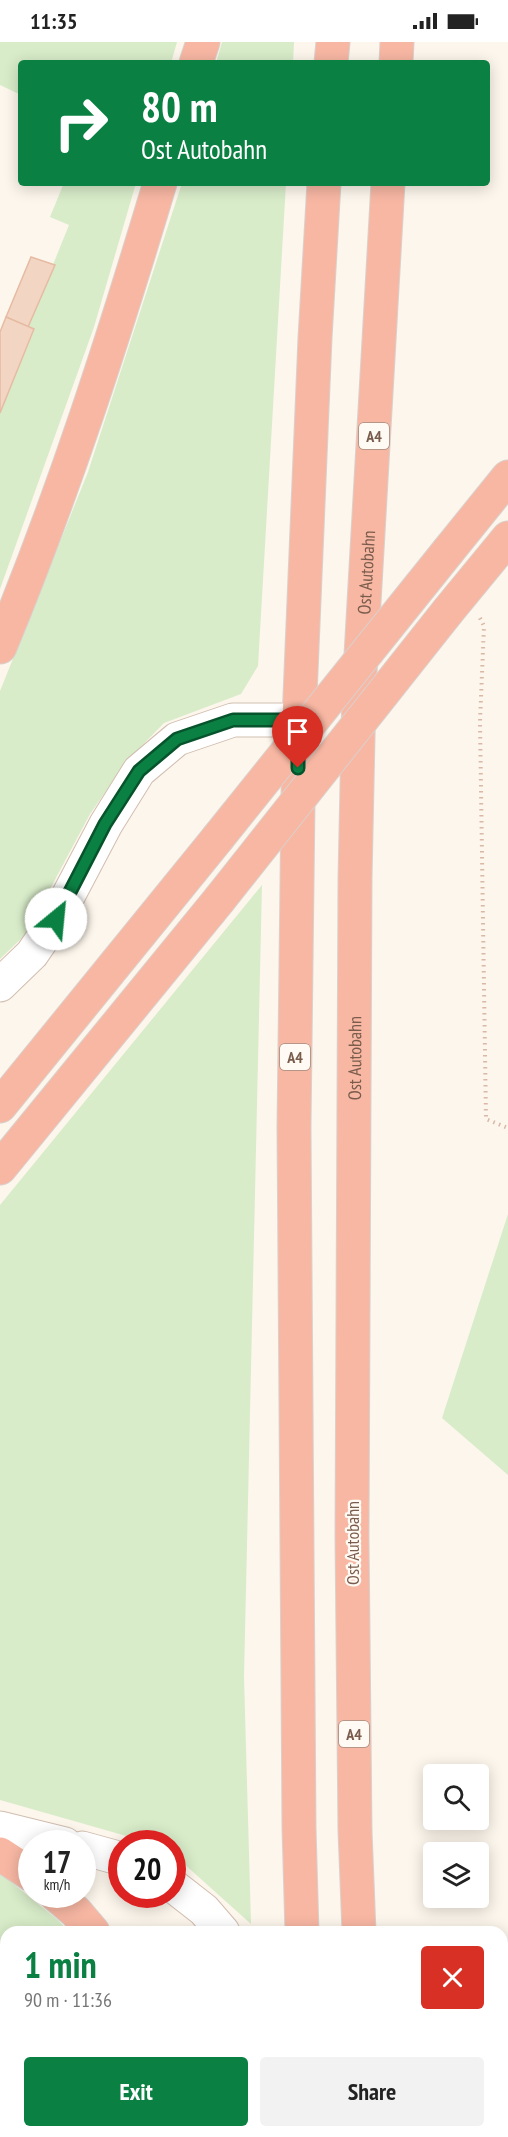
<!DOCTYPE html>
<html lang="en">
<head>
<meta charset="utf-8">
<style>
  body { margin:0; font-family:"PT Sans Narrow",sans-serif; background:#f2f2f2; color:#222; height:100vh; display:flex; flex-direction:column; font-size:22px; white-space:nowrap }
  * { box-sizing:border-box; margin:0 }
  p { font-size:20px; color:#767676 }
  .icon { flex:none; width:33px; height:33px; fill:none; stroke:currentColor; stroke-width:2; stroke-linecap:round; stroke-linejoin:round }
  .map { position:relative; flex:1; overflow:hidden }
  .sheet { position:absolute; left:0px; top:1884px; width:508px; height:212px; display:flex; flex-direction:column; background:#fff; border-radius:18px 18px 0 0; box-shadow:0 3px 15px #0003 }
  .sheet>* { flex:none }
  .banner { position:absolute; left:18px; top:18px; width:472px; height:126px; border-radius:6px; box-shadow:0 3px 15px #0003; background:#0b8043; color:#fff; overflow:hidden }
  .fabs { position:absolute; left:423px; top:1722px; display:grid; gap:12px }
  .fabs a { display:grid; place-items:center; width:66px; height:66px; border-radius:6px; background:#fff; box-shadow:0 3px 15px #0003; font-size:30px }
  .speed { position:absolute; left:18px; top:1788px; display:flex; gap:12px; font-size:30px; font-weight:700; text-align:center }
  .speed>* { display:grid; place-content:center; width:78px; height:78px; border-radius:50%; background:#fff; box-shadow:0 3px 15px #0003; line-height:1 }
  .speed small { font-size:15px; font-weight:400 }
  .speed .limit { border:9px solid #d22; background:#fff; color:#111 }
  .pin { position:absolute; display:grid; place-items:center; width:51px; height:51px; color:#fff; margin:-62px -26px; border-radius:50% 50% 50% 0; rotate:-45deg; box-shadow:0 0 6px #0007 }
  .pin .icon { rotate:45deg }
  .me { position:absolute; width:66px; margin:-33px; rotate:28deg; stroke-linejoin:round; filter:drop-shadow(0 0 4px #0008) }
  .turn { display:flex; align-items:center; gap:21px; height:126px; padding:0 24px; font-size:27px }
  .turn .icon { width:78px; height:78px; stroke-width:2.5 }
  .turn b { display:block; font-size:42px; line-height:51px }
  .round { display:grid; place-items:center; flex:none; width:63px; height:63px; border-radius:6px; background:#f2f2f2 }
  .summary { display:flex; align-items:center; justify-content:space-between; height:102px; padding:0 24px }
  h1 { font-size:36px; font-weight:700; line-height:45px; color:#0b8043 }
  .action { display:flex; gap:12px; margin-top:auto; padding:12px 24px }
  .action a { flex:1; height:69px; border-radius:6px; background:#0b8043; color:#fff; font-size:24px; font-weight:700; line-height:69px; text-align:center }
  .action a+a { background:#f2f2f2; color:#222 }
  .status { display:flex; justify-content:space-between; align-items:center; height:42px; padding:0 30px; background:#fff; direction:ltr }
  .status svg { height:16px; fill:currentColor }
  .map>svg:first-child { display:block }
</style>
</head>
<body>
<div class="status"><b>11:35</b><svg viewBox="0 0 49 12"><path d="M0 12V9h3v3zM5 12V6h3v6zM10 12V3h3v9zM15 12V0h3v12zM26 1h20v11H26zM47 4h2v5h-2z"/></svg></div>
<div class="map">
<svg width="508" height="2095" viewBox="0 0 508 2095">
  <rect width="100%" height="100%" fill="#fdf6ec"/>
  <g fill="#d8ecc9">
    <path d="M0 0H177L171 21H21V53L0 43Z"/>
    <path d="M222 0H294L293 21H216Z"/>
    <path d="M64 141H136L94 285 0 547V371L34 288 28 285 69 183 50 175Z"/>
    <path d="M182 141H286L258 624 241 652 164 681 127 719 90 772 26 892 0 917V649L88 430Z"/>
    <path d="M262 843 244 1635 251 1882 173 1812 172 1802 151 1801 0 1758V1163Z"/>
    <path d="M508 1172V1433L442 1376Z"/>
    <path d="M0 1831 58 1878 69 1890H6V2090H183L182 2095H0Z"/>
  </g>
  <g fill="#f3d5c3" stroke="#e6bba3" stroke-width="1.5">
    <path d="M31 215 55 223 28 285 6 275Z"/>
    <path d="M6 275 34 287 0 371V290Z"/>
  </g>
  <g fill="none" stroke-linecap="round" stroke-linejoin="round">
    <g stroke="#d1beb0" stroke-width="35">
      <g id="minor">
        <path d="M0 943 32 912 56 877 106 782 139 729 177 697 233 678H299"/>
        <path d="M0 1786 65 1802"/>
        <path d="M82 1806 122 1817"/>
        <path d="M172 1843 204 1868 223 1890"/>
      </g>
    </g>
    <g stroke="#dad1cd" stroke-width="35">
      <g id="highway">
        <path d="M196 21 203 0"/>
        <path d="M331 21 333 0"/>
        <path d="M396 21 397 0"/>
        <path d="M449 508 508 435"/>
        <path d="M448 569 508 496"/>
        <path d="M0 605C63 453 113 298 160 141"/>
        <path d="M0 1064 217 797"/>
        <path d="M0 1126 219 858"/>
        <path d="M0 1812 32 1833"/>
        <path d="M55 1852 76 1870 93 1890"/>
        <path d="M302 1890 299 1786 294 1085 299 678 315 296 324 141"/>
        <path id="s1" d="M359 1890 355 1789 352 1495 355 837 359 648 388 141"/>
        <path d="M221 2090 223 2095"/>
        <path d="M309 2090V2095"/>
        <path d="M367 2090V2095"/>
      </g>
    </g>
    <path stroke="#d9b8a5" stroke-width="4" stroke-dasharray="1.5 4.5" stroke-linecap="butt" d="M480 576 484 584 480 680 486 1077 508 1086"/>
    <use href="#minor" stroke="#fff" stroke-width="33"/>
    <use href="#highway" stroke="#f7b7a3" stroke-width="33"/>
    <g stroke="#dad1cd" stroke-width="35" stroke-linecap="butt">
      <g id="highway-bridge">
        <path d="M217 797 449 508"/>
        <path d="M219 858 448 569"/>
      </g>
    </g>
    <use href="#highway-bridge" stroke="#f7b7a3" stroke-width="33"/>
  </g>
  <g fill="none" stroke-linecap="round" stroke-linejoin="round">
    <g stroke="#07532c" stroke-width="15">
      <path id="route" d="M56 877 105 782 139 729 177 697 233 678H298V726"/>
    </g>
    <use href="#route" stroke="#0b8043" stroke-width="10"/>
  </g>
  <g text-anchor="middle" dominant-baseline="central" stroke-width="4.5" stroke-linejoin="round" paint-order="stroke">
    <g fill="#fffaf3" stroke="#a28b7f" stroke-width="1.5">
      <rect x="359" y="381" width="30" height="26" rx="4.5"/>
      <rect x="280" y="1002" width="30" height="26" rx="4.5"/>
      <rect x="339" y="1679" width="30" height="26" rx="4.5"/>
    </g>
    <g font-size="16" font-weight="bold" fill="#7a5c4d">
      <text x="374" y="394">A4</text>
      <text x="295" y="1015">A4</text>
      <text x="354" y="1692">A4</text>
    </g>
    <g font-size="18" fill="#7a5c4d" stroke="#fffaf3">
      <text stroke="none"><textPath href="#s1" startOffset="1360">Ost Autobahn</textPath></text>
      <text stroke="none"><textPath href="#s1" startOffset="874">Ost Autobahn</textPath></text>
      <text transform="translate(352 1501) rotate(-90)">Ost Autobahn</text>
    </g>
  </g>
</svg>
<div class="fabs">
<a><svg class="icon" aria-label="search" viewBox="0 0 24 24"><circle cx="10" cy="10" r="6"/><path d="M15 15l6 6"/></svg></a>
<a><svg class="icon" aria-label="layers" viewBox="0 0 24 24"><path d="M12 4l9 5-9 5-9-5zM3 14l9 5 9-5"/></svg></a>
</div>
<div class="speed"><div>17<small>km/h</small></div><div class="limit">20</div></div>
<div class="pin" style="left:298px;top:726px;background:#d93025"><svg class="icon" aria-label="arrive" viewBox="0 0 24 24"><path d="M6 21V4h12l-3 4 3 4H6"/></svg></div>
<svg class="me" style="left:56px;top:877px" viewBox="-20 -20 40 40"><circle r="19" fill="#fff"/><path d="M0-13L10 11 0 6-10 11z" fill="#0b8043"/></svg>
<div class="banner">
<div class="turn"><svg class="icon" aria-label="right" viewBox="0 0 24 24"><path d="M7 20v-9h11M14 6l5 5-5 5"/></svg><div><b>80 m</b>Ost Autobahn</div></div>
</div>
<section class="sheet">
<div class="summary"><div><h1>1 min</h1><p>90 m · 11:36</p></div><a class="round" style="background:#d93025;color:#fff"><svg class="icon" aria-label="close" viewBox="0 0 24 24"><path d="M6 6l12 12M18 6L6 18"/></svg></a></div>
<div class="action"><a>Exit</a><a>Share</a></div>
</section>
</div>
</body>
</html>
